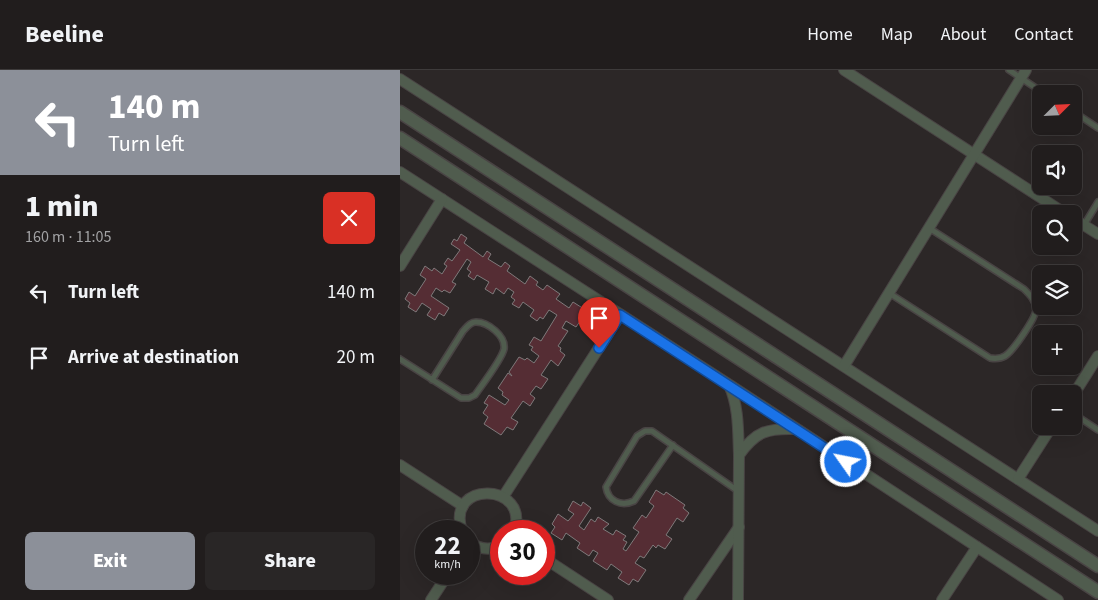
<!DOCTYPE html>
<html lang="en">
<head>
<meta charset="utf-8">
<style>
  body { margin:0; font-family:"Source Sans 3",sans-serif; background:#292626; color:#f1f3f6; height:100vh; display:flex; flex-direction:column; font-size:19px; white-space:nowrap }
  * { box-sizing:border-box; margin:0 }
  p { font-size:16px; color:#a2a2a4 }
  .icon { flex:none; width:28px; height:28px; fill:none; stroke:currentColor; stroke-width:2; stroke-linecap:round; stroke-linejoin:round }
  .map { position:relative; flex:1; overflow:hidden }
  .sheet { display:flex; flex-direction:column; background:#211d1d; width:400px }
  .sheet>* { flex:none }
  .hud { background:#8c9099; color:#fff; overflow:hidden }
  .needle { width:32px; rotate:66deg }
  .tools { position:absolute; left:632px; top:15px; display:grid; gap:10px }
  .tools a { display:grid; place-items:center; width:50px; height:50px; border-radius:8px; background:#211d1d; box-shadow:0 5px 20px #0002,0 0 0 1px #3e3b3b; font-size:25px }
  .speed { position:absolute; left:15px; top:450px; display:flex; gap:10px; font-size:25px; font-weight:700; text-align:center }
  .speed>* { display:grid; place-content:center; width:65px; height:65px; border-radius:50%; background:#211d1d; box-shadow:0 5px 20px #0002,0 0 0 1px #3e3b3b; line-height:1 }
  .speed small { font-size:12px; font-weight:400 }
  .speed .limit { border:8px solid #d22; background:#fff; color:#111 }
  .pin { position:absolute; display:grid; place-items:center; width:42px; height:42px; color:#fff; margin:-51px -21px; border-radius:50% 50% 50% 0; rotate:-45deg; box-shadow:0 0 5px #0007 }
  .pin .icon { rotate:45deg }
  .me { position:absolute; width:55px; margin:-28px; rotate:303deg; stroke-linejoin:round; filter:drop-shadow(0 0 4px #0008) }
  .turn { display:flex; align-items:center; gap:18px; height:105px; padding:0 25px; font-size:22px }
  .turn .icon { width:65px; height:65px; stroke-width:2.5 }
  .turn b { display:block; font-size:35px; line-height:42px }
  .round { display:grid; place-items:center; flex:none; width:52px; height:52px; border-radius:8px; background:#292626 }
  .summary { display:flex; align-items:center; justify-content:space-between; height:85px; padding:0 25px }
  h1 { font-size:30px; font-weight:800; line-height:38px }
  .action { display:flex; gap:10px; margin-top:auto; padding:10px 25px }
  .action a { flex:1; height:58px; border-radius:8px; background:#8c9099; color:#fff; font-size:20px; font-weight:800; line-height:58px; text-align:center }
  .action a+a { background:#292626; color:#f1f3f6 }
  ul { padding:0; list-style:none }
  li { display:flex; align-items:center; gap:15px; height:65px; padding:0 25px }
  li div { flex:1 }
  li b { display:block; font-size:19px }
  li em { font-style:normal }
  header { display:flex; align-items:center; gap:30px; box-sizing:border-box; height:70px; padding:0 25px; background:#211d1d; border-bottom:1px solid #3e3b3b }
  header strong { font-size:24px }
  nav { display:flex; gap:28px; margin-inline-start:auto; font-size:18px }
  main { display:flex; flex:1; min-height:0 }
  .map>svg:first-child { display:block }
</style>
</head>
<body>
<header>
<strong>Beeline</strong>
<nav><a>Home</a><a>Map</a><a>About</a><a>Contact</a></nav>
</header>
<main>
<section class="sheet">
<div class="hud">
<div class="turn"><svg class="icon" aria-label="left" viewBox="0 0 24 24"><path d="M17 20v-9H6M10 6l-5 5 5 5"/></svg><div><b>140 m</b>Turn left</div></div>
</div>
<div class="summary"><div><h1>1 min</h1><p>160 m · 11:05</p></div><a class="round" style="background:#d93025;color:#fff"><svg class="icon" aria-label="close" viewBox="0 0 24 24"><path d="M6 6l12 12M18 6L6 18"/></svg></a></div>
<ul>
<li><svg class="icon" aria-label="left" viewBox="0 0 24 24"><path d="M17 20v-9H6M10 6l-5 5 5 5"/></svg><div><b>Turn left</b></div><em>140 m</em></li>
<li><svg class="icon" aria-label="arrive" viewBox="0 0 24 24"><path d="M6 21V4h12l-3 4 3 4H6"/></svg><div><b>Arrive at destination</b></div><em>20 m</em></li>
</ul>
<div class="action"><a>Exit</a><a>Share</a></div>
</section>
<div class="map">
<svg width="698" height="530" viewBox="0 0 698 530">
  <rect width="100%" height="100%" fill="#2c2727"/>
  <g fill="#552d34" stroke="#7f797a">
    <path d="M61 164 67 168 64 173 83 187 87 181 91 184 88 189 101 197 105 192 110 196 107 201 125 214 130 206 138 212 136 215 143 220 147 215 160 224 156 229 169 238 173 232 184 239 179 246 183 247 176 257 166 251 162 258 168 261 158 276 161 278 160 281 165 285 158 296 151 290 141 305 148 309 141 319 136 316 130 324 135 328 130 336 123 331 111 348 118 352 113 360 107 357 101 365 84 354 88 347 83 343 88 335 84 333 89 325 105 335 109 330 102 325 103 322 98 318 108 303 112 306 109 302 119 287 125 290 127 288 134 293 139 286 131 280 133 277 129 275 134 267 141 271 157 245 149 240 143 249 140 247 137 251 130 246 134 240 123 232 119 238 112 234 115 230 111 227 114 222 108 218 104 224 96 218 93 224 85 219 89 212 77 205 74 210 68 206 71 202 67 199 71 192 67 189 52 212 56 214 50 223 44 220 42 222 36 218 31 226 49 238 44 246 39 243 35 250 27 245 31 239 22 233 16 242 8 237 10 233 5 229 9 222 15 226 26 209 20 205 25 196 32 201 34 198 42 204 47 196 44 194 48 188 52 191 60 180 51 174 54 169 57 171Z"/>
    <path d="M256 420 264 425 266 422 285 435 283 438 289 443 283 452 277 448 266 465 272 469 265 479 258 475 256 478 253 475 244 488 240 486 235 493 246 500 238 512 233 509 229 515 218 508 222 502 211 494 207 500 193 491 198 483 193 480 189 486 177 478 180 473 166 463 162 470 151 463 155 457 152 454 158 444 168 451 174 444 168 440 173 431 181 436 183 432 191 438 179 456 184 460 191 449 195 452 198 447 209 454 203 459 213 465 216 460 226 466 223 470 227 472 223 479 226 481 239 462 233 458 242 445 246 448 254 436 249 432Z"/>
  </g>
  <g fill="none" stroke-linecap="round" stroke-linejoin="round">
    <g stroke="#494444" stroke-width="8">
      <g id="service">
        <path d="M609 0 645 24"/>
        <path d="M674 42 698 58"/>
        <path d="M684 155 698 132"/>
        <path d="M489 223 590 288C596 289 600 289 605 286 613 281 636 248 636 239 636 231 630 225 624 219L529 158"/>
        <path d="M0 289 61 328H69L75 325C82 315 102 289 104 279 106 266 88 252 76 252 70 252 67 257 63 261L32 310"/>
        <path d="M674 344 698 360"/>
        <path d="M273 375 234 431C221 437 208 431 206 417L237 366 245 361H252L338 421"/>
      </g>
    </g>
    <g stroke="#494444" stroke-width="12">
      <g id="minor">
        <path d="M444 0 666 144"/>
        <path d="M0 9 698 461"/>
        <path d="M0 102 333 317 658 530"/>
        <path d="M674 149 698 164"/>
        <path d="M0 196 42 129"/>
        <path d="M444 296 626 0"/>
        <path d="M329 315C339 337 338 361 339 385 356 361 368 358 396 359"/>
        <path d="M674 324 698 286"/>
        <path d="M0 395 63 436"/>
        <path d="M618 409 652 356"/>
        <path d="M103 427 220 245"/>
        <path d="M62 461C45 409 131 413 114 461"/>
        <path d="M69 472C79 479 90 481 101 475"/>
        <path d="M144 488 208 530"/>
        <path d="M31 530 48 504"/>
        <path d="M289 530 339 457"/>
        <path d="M338 530 339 385"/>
        <path d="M542 530 577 477"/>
      </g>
    </g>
    <g stroke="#494444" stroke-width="15">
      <g id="tertiary">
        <path d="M0 42 698 496"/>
        <path d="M0 68 698 522"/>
      </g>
    </g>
    <use href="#service" stroke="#505c4e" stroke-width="5"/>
    <use href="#minor" stroke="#505c4e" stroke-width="10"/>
    <use href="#tertiary" stroke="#505c4e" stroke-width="12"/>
  </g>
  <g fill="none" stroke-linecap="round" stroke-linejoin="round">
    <g stroke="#114b97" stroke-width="12">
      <path id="route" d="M199 278 220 245 446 392"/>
    </g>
    <use href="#route" stroke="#1a73e8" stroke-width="9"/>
  </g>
</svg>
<div class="tools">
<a><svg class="needle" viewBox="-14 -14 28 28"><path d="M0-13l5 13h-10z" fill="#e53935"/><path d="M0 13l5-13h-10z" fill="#a2a2a4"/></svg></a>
<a><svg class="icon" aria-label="sound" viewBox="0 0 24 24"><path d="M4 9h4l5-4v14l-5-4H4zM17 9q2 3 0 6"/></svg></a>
<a><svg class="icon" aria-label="search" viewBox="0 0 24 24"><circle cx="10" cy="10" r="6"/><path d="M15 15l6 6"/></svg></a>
<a><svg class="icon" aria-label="layers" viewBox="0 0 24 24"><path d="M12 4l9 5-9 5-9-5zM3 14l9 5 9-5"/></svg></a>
<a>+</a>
<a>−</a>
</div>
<div class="speed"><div>22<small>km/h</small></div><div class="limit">30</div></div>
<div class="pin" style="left:199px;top:278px;background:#d93025"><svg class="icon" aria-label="arrive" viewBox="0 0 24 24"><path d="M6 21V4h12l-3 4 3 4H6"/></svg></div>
<svg class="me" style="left:446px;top:392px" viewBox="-20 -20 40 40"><circle r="17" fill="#1a73e8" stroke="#fff" stroke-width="3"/><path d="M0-11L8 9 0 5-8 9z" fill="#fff"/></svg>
</div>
</main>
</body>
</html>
